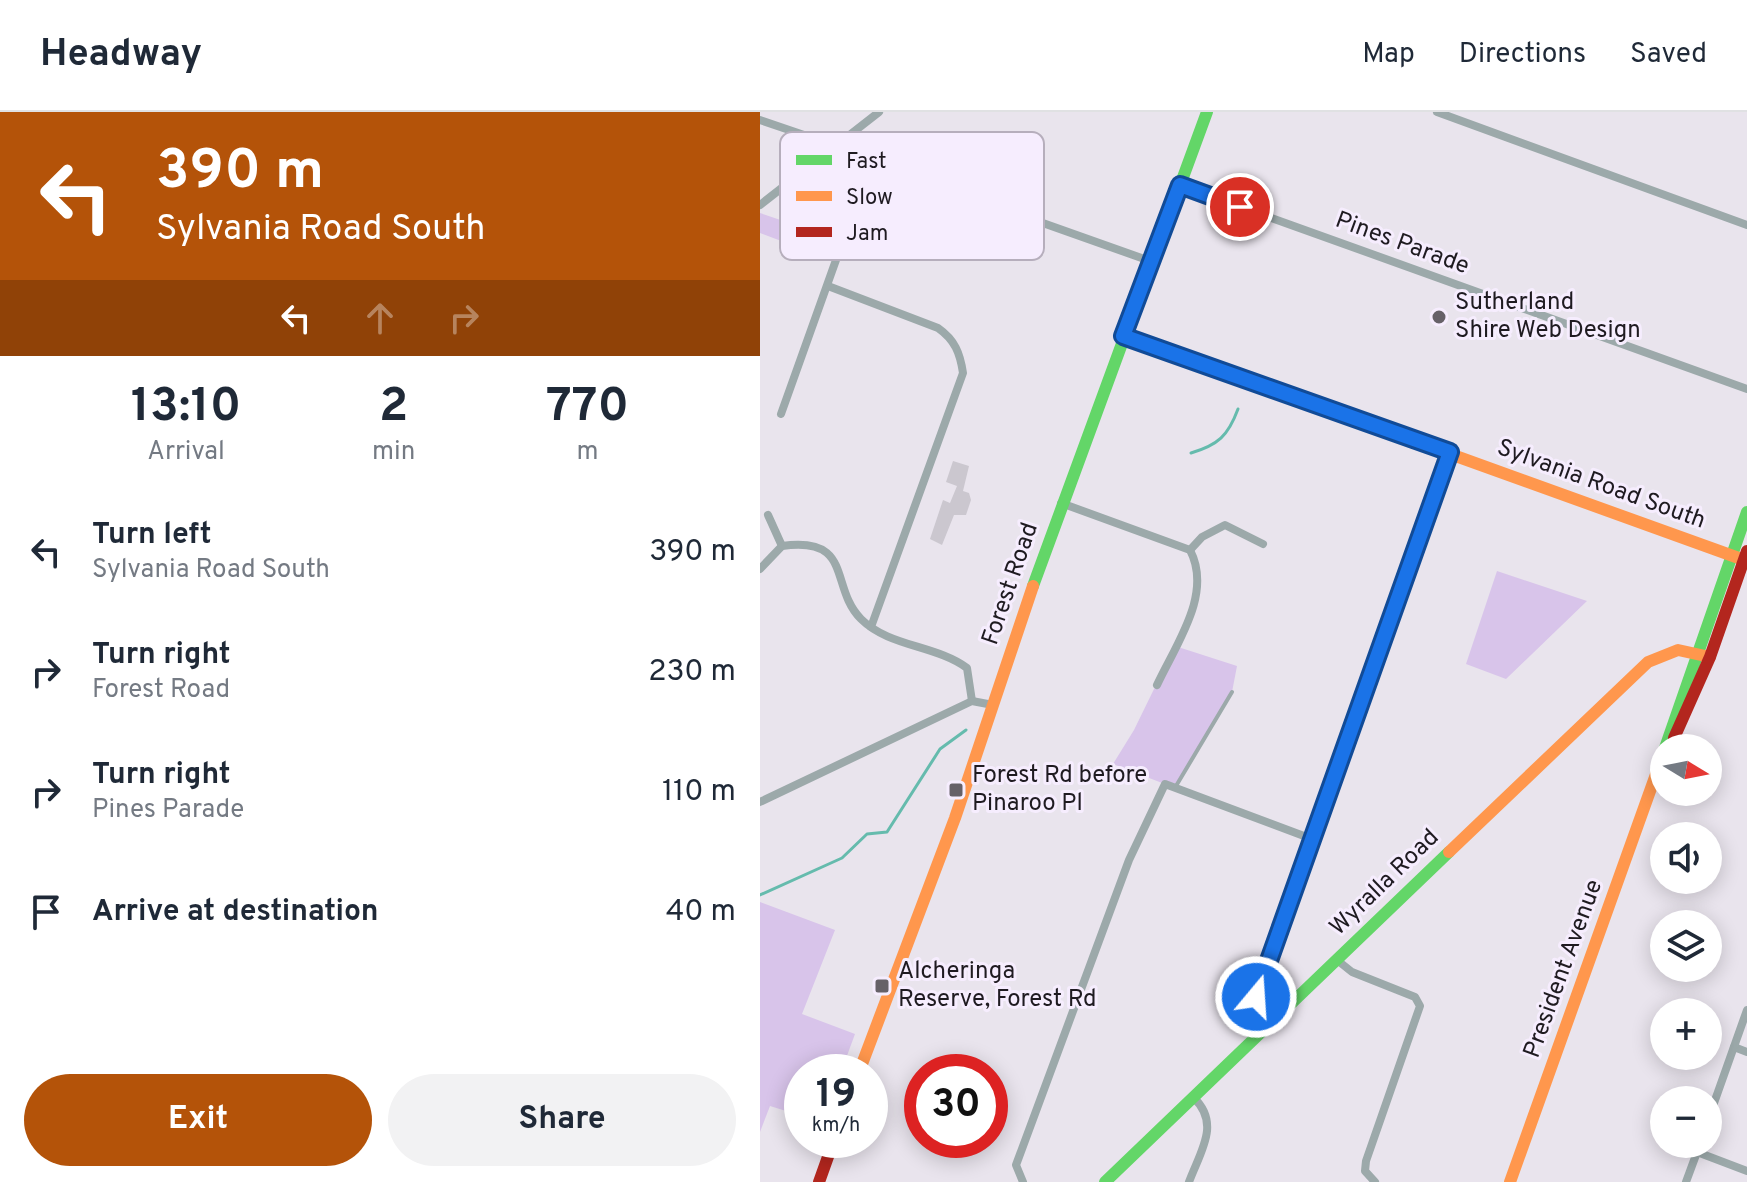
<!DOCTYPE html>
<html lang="en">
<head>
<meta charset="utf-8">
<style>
  body { margin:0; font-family:Overpass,sans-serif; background:#f2f2f3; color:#1f2937; height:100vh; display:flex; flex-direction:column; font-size:30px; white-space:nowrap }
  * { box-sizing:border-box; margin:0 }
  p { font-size:26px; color:#747a83 }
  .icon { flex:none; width:44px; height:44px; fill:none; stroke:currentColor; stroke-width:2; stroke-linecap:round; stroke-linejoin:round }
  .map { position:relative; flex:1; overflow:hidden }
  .drawer { display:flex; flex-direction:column; background:#fff; width:760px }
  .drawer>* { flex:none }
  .guide { background:#b45309; color:#fff; overflow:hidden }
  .needle { width:52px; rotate:100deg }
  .fabs { position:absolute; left:890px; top:622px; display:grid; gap:16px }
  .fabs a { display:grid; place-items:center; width:72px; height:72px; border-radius:50%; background:#fff; box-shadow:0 4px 20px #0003; font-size:40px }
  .speed { position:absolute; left:24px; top:942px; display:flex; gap:16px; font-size:40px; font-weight:700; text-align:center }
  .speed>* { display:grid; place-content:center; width:104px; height:104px; border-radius:50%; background:#fff; box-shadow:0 4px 20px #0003; line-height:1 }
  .speed small { font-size:20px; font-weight:400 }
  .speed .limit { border:12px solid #d22; background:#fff; color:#111 }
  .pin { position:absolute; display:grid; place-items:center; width:68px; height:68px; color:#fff; margin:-34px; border:4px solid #fff; border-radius:50%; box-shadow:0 2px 8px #0007 }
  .me { position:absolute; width:88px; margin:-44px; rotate:18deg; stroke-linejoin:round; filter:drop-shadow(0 0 6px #0008) }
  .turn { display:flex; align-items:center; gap:28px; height:168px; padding:0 24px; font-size:36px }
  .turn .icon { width:104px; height:104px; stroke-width:2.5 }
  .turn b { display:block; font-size:56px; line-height:68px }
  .lanes { display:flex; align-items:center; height:76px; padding:0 24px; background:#0003; justify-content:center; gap:40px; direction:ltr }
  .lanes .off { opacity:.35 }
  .eta { display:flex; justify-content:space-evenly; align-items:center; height:136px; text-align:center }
  .eta b { font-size:48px; font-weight:700; line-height:56px }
  .cta { display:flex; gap:16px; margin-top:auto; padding:16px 24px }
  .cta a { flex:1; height:92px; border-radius:48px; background:#b45309; color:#fff; font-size:32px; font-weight:700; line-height:92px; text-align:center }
  .cta a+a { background:#f2f2f3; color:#1f2937 }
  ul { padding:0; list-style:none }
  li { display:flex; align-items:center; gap:24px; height:120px; padding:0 24px }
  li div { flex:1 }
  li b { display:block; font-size:30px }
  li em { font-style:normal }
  header { display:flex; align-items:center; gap:48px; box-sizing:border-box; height:112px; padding:0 40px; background:#fff; border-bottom:2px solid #e0e1e3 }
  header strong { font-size:38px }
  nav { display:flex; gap:44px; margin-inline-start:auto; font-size:28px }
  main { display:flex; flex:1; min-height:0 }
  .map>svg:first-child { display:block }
</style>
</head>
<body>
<header>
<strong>Headway</strong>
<nav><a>Map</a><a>Directions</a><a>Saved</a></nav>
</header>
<main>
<section class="drawer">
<div class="guide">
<div class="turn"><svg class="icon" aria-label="left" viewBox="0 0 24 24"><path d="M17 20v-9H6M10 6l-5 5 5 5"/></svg><div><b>390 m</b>Sylvania Road South</div></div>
<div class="lanes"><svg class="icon" aria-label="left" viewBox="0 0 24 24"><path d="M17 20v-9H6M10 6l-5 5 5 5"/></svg><svg class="icon off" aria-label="ahead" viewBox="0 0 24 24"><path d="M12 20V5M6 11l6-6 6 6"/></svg><svg class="icon off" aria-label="right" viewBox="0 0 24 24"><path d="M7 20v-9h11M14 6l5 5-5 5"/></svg></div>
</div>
<div class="eta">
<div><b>13:10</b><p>Arrival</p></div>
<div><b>2</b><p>min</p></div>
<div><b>770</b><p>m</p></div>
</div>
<ul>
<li><svg class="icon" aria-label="left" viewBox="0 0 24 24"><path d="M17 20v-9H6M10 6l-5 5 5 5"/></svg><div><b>Turn left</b><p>Sylvania Road South</p></div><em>390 m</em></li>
<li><svg class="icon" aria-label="right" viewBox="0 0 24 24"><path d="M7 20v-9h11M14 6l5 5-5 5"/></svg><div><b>Turn right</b><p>Forest Road</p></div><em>230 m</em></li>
<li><svg class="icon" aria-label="right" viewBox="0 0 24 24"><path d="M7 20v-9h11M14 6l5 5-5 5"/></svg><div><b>Turn right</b><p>Pines Parade</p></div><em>110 m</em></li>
<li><svg class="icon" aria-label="arrive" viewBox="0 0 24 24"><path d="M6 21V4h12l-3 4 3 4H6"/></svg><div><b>Arrive at destination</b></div><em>40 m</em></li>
</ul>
<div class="cta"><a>Exit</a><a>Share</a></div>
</section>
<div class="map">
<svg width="987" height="1070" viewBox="0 0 987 1070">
  <rect width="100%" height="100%" fill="#e9e4ed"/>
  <g fill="#d8c4ea">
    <path d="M0 101 68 124 71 135 79 143 77 150 0 121Z"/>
    <path d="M737 459 827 489 746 567 706 552Z"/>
    <path d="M415 534 477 554 472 580 415 676 353 652 374 618Z"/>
    <path d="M0 790 75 818 42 902 95 922 81 960H42V1004L10 994 0 1020Z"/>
  </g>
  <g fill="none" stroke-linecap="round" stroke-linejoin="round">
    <g stroke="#65bbad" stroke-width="3">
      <path d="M431 341C458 333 468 324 478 297"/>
      <path d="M0 783 82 746 107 722 127 720 180 637 206 618"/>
    </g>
  </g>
  <path fill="#cbc7cf" d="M193 349 209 354 203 379 209 381 211 388 206 403H194L182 433 170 427 183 388 190 391 197 374 186 370Z"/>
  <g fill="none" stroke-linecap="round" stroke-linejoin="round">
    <path stroke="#9ca9aa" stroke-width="4" d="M416 674 472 580"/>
    <g stroke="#9ca9aa" stroke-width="8">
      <path d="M677 0 987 113"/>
      <path d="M0 8 44 23 62 44"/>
      <path d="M85 26 111 50 390 149"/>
      <path d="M420 73 987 277"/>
      <path d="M0 93 119 0"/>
      <path d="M68 174 178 216C195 228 200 241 203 261L111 515"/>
      <path d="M21 302 111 50"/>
      <path d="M301 391 430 438C453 482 416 532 397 573"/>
      <path d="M8 403 22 434"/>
      <path d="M430 438 442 425 465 413 503 432"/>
      <path d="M0 457 22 434C94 424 69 475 101 507 129 535 176 533 207 556L212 589"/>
      <path d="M0 690 212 589 233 593"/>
      <path d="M577 848 592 860 655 885 660 894 606 1049 605 1059 615 1070"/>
      <path d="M512 911 499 893 497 878 690 340"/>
      <path d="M974 935 987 940"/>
      <path d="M948 1008 987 898"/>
      <path d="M937 1040 987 1059"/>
      <path d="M263 1070 256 1053 369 748 405 672 552 727"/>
      <path d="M429 1070C440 1040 461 1012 434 986"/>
      <path d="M926 1070 940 1032"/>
    </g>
    <g stroke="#63d668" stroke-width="12">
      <path d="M273 474 447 0"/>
      <path d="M905 636 987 400"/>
      <path d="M345 1070 689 740"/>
    </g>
    <g stroke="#ff974d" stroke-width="12">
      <path d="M643 325 987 449"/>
      <path d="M689 740 888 550 918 538 950 545"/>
      <path d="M99 960 195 706 273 474"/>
      <path d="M750 1070 904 640"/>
    </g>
    <g stroke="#b3261e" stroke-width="12">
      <path d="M363 224 643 325"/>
      <path d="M914 626 950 545 987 439"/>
      <path d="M59 1070 74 1028"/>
    </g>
  </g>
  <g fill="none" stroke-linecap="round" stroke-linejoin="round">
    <g stroke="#114b97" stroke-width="20">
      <path id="route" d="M480 95 420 73 363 224 690 340 496 885"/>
    </g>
    <use href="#route" stroke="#1a73e8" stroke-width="14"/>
  </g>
  <g fill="#666168" stroke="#f6edfe" stroke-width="3">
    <circle cx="679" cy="205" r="8"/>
    <rect x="188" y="670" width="16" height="16" rx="4"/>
    <rect x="114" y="866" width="16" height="16" rx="4"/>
  </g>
  <g text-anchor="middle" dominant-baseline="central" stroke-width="6" stroke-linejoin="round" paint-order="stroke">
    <g font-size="24" fill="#1f1b21" stroke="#f6edfe">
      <text transform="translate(642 132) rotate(20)">Pines Parade</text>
      <text transform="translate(841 373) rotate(20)">Sylvania Road South</text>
      <text transform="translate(251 472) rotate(-71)">Forest Road</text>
      <text transform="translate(625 771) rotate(-44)">Wyralla Road</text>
      <text transform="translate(804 857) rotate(-70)">President Avenue</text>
    </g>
    <g font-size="24" fill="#1f1b21" stroke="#f6edfe" text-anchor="start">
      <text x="695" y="191">Sutherland<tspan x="695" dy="28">Shire Web Design</tspan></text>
      <text x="212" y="664">Forest Rd before<tspan x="212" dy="28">Pinaroo Pl</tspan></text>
      <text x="138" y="860">Alcheringa<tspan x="138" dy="28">Reserve, Forest Rd</tspan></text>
    </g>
  </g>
  <rect x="20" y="20" width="264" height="128" rx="12" fill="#f6edfe" stroke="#b6aebc" stroke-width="2"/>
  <rect x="36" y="43" width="36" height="10" fill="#63d668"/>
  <rect x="36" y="79" width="36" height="10" fill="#ff974d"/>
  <rect x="36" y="115" width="36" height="10" fill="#b3261e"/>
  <g font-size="22" fill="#1f1b21">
    <text x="86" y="56">Fast</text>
    <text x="86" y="92">Slow</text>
    <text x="86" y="128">Jam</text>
  </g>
</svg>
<div class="fabs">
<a><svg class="needle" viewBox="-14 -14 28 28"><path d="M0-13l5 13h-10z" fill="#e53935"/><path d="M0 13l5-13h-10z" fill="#747a83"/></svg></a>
<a><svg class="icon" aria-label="sound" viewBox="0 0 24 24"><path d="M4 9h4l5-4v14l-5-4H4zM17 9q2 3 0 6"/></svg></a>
<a><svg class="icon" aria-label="layers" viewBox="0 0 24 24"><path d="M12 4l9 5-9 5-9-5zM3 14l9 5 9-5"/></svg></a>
<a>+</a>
<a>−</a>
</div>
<div class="speed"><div>19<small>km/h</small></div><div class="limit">30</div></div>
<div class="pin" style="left:480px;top:95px;background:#d93025"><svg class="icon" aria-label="arrive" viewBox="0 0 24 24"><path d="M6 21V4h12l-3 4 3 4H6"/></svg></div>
<svg class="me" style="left:496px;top:885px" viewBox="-20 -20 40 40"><circle r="17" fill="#1a73e8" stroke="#fff" stroke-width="3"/><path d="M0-11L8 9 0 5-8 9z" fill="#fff"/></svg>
</div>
</main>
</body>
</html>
